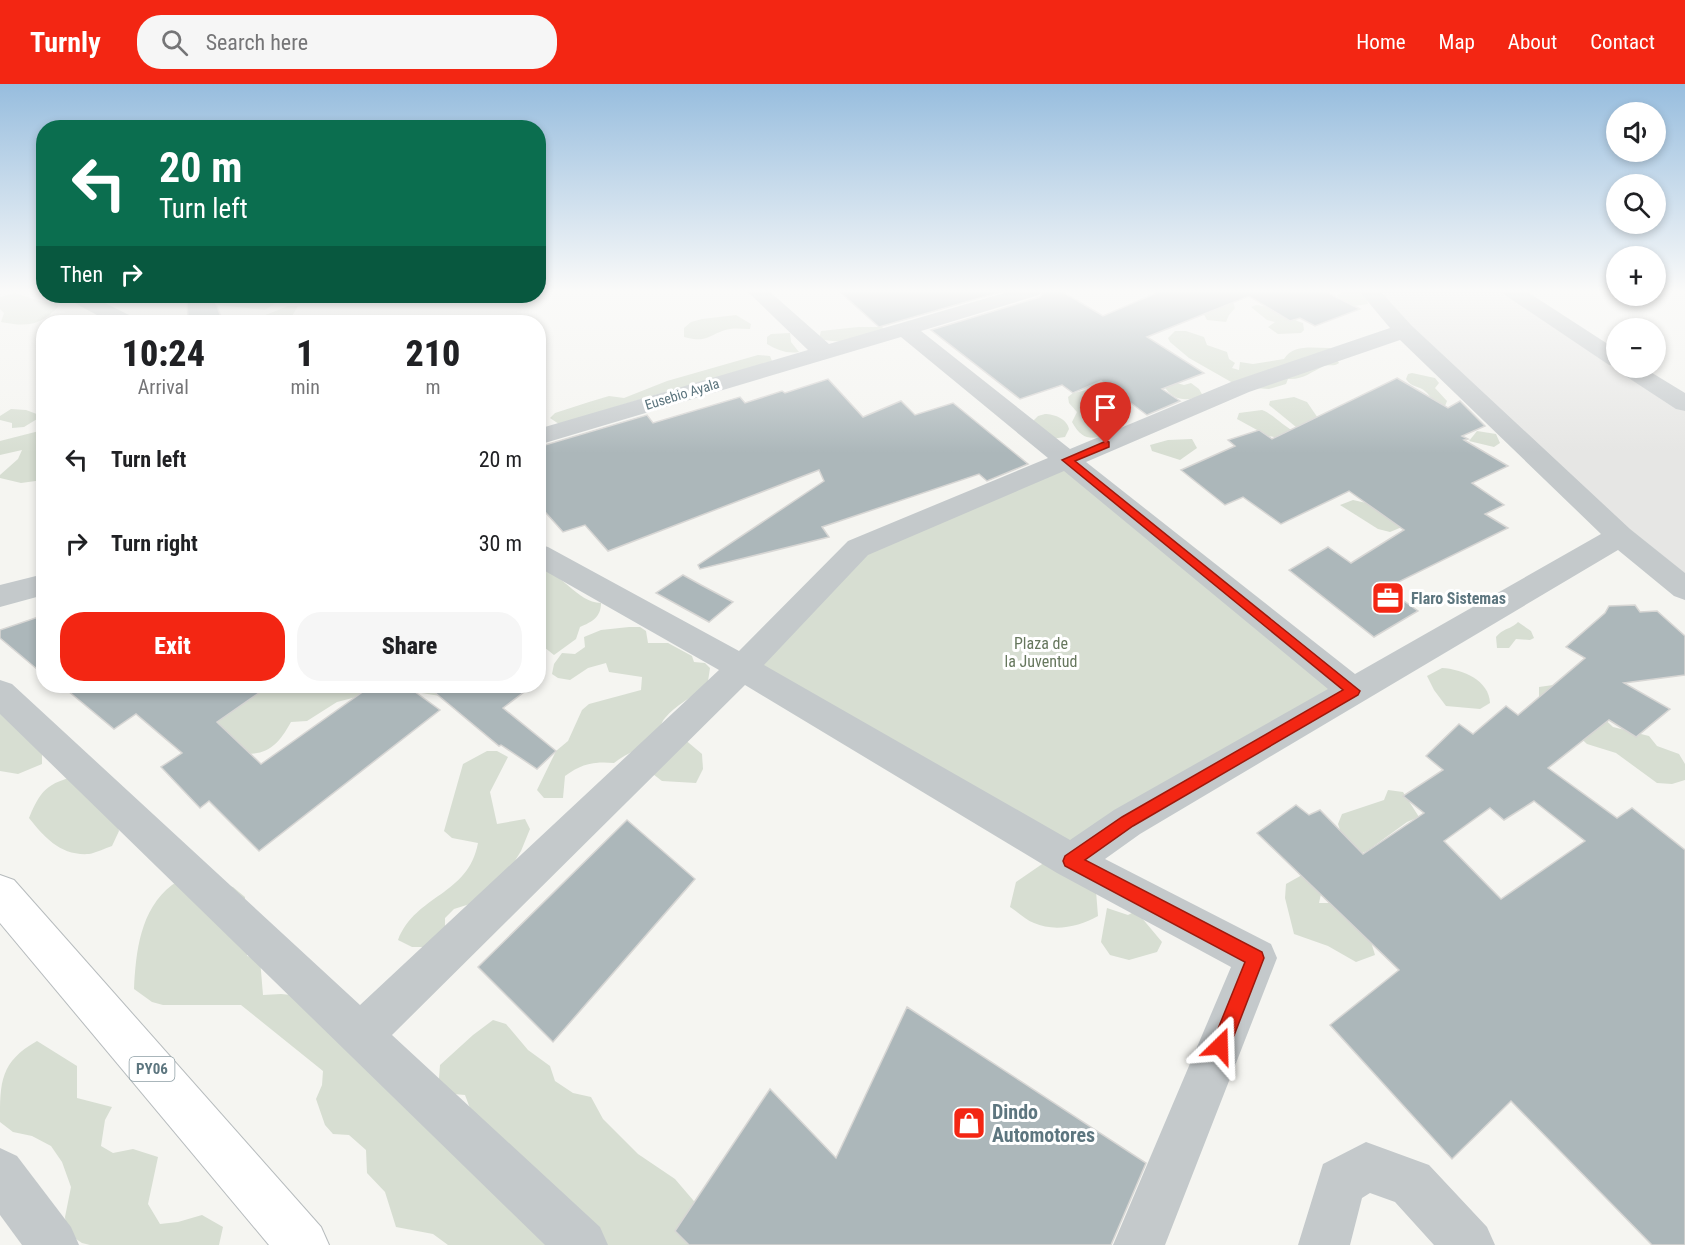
<!DOCTYPE html>
<html lang="en">
<head>
<meta charset="utf-8">
<style>
  body { margin:0; font-family:"Roboto Condensed",sans-serif; background:#f6f6f6; color:#202124; height:100vh; display:flex; flex-direction:column; font-size:22px; white-space:nowrap }
  * { box-sizing:border-box; margin:0 }
  p { font-size:20px; color:#757577 }
  .icon { flex:none; width:33px; height:33px; fill:none; stroke:currentColor; stroke-width:2; stroke-linecap:round; stroke-linejoin:round }
  .map { position:relative; flex:1; overflow:hidden }
  .details { position:absolute; left:36px; top:231px; width:510px; height:378px; display:flex; flex-direction:column; background:#fff; border-radius:24px; box-shadow:0 3px 9px #0003 }
  .details>* { flex:none }
  .guide { position:absolute; left:36px; top:36px; width:510px; height:183px; border-radius:24px; box-shadow:0 3px 9px #0003; background:#0b6e4f; color:#fff; overflow:hidden }
  .tools { position:absolute; left:1606px; top:18px; display:grid; gap:12px }
  .tools a { display:grid; place-items:center; width:60px; height:60px; border-radius:50%; background:#fff; box-shadow:0 3px 9px #0003; font-size:30px }
  .pin { position:absolute; display:grid; place-items:center; width:51px; height:51px; color:#fff; margin:-62px -26px; border-radius:50% 50% 50% 0; rotate:-45deg; box-shadow:0 0 6px #0007 }
  .pin .icon { rotate:45deg }
  .me { position:absolute; width:66px; margin:-33px; rotate:22deg; stroke-linejoin:round; filter:drop-shadow(0 0 4px #0008) }
  .turn { display:flex; align-items:center; gap:21px; height:126px; padding:0 24px; font-size:27px }
  .turn .icon { width:78px; height:78px; stroke-width:2.5 }
  .turn b { display:block; font-size:42px; line-height:51px }
  .then { display:flex; align-items:center; height:57px; padding:0 24px; background:#0003; gap:12px; font-size:22px }
  .eta { display:flex; justify-content:space-evenly; align-items:center; height:102px; text-align:center }
  .eta b { font-size:36px; font-weight:800; line-height:42px }
  .cta { display:flex; gap:12px; margin-top:auto; padding:12px 24px }
  .cta a { flex:1; height:69px; border-radius:24px; background:#f32613; color:#fff; font-size:24px; font-weight:800; line-height:69px; text-align:center }
  .cta a+a { background:#f6f6f6; color:#202124 }
  ul { padding:0; list-style:none }
  li { display:flex; align-items:center; gap:18px; height:84px; padding:0 24px }
  li div { flex:1 }
  li b { display:block; font-size:22px }
  li em { font-style:normal }
  header { display:flex; align-items:center; gap:36px; box-sizing:border-box; height:84px; padding:0 30px; background:#f32613; color:#fff }
  header strong { font-size:28px }
  nav { display:flex; gap:33px; margin-inline-start:auto; font-size:21px }
  .search { width:420px; height:54px; background:#f6f6f6; display:flex; align-items:center; gap:15px; box-sizing:border-box; padding:0 21px; border-radius:24px; color:#757577; font-size:22px }
  .map>svg:first-child { display:block }
</style>
</head>
<body>
<header>
<strong>Turnly</strong>
<div class="search"><svg class="icon" aria-label="search" viewBox="0 0 24 24"><circle cx="10" cy="10" r="6"/><path d="M15 15l6 6"/></svg>Search here</div>
<nav><a>Home</a><a>Map</a><a>About</a><a>Contact</a></nav>
</header>
<div class="map">
<svg width="1685" height="1161" viewBox="0 0 1685 1161">
  <rect width="100%" height="100%" fill="#f5f5f1"/>
  <path fill="#e6e6e4" d="M1372 207H1512L1617 276V284H1629L1685 320V496L1404 247Z"/>
  <g fill="#d7ded2" fill-rule="evenodd">
    <path d="M1186 207H1209L1212 210 1233 218 1235 224 1229 231 1226 238 1207 236 1193 211Z"/>
    <path d="M1346 207H1358L1367 216 1368 220 1354 222 1341 217 1337 211Z"/>
    <path d="M15 209 43 218 57 219 58 223C40 242 26 243 1 238L4 229 0 225V213Z"/>
    <path d="M223 212H279L280 216 265 226 210 220Z"/>
    <path d="M1256 221C1274 222 1286 233 1303 239L1304 246 1301 249 1278 250 1268 243 1275 238 1267 236 1251 223Z"/>
    <path d="M288 222H298L289 237 256 238 263 232Z"/>
    <path d="M736 231 751 240 750 245C743 245 736 244 730 245 709 249 710 260 684 253V244L691 238 702 235Z"/>
    <path d="M858 243H882L886 247C864 257 843 260 819 255L821 247Z"/>
    <path d="M1175 247H1186L1204 253 1207 261 1227 268 1229 275 1235 279 1232 284 1239 286 1240 278 1253 280 1284 275C1293 260 1313 264 1330 264L1339 279C1333 283 1330 280 1324 282 1311 288 1303 296 1288 295L1286 300 1269 305 1240 303 1189 274 1170 258 1168 254Z"/>
    <path d="M790 249 791 258 799 268C787 270 777 266 767 260V253L771 250Z"/>
    <path d="M758 271 770 272 772 277 690 303H681L559 340 550 334 555 329 589 318 609 312 624 314 667 297Z"/>
    <path d="M1412 289 1435 294 1439 299 1435 304 1447 317 1445 322C1430 317 1435 317 1426 308 1419 301 1411 304 1406 295L1408 290Z"/>
    <path d="M1177 299 1184 301 1191 299 1199 305 1203 312C1187 317 1174 318 1164 302Z"/>
    <path d="M1091 305C1103 305 1110 312 1112 324L1107 325 1104 332 1113 340 1115 347C1096 355 1084 360 1072 338L1077 328 1069 319 1068 313 1073 309Z"/>
    <path d="M1294 313 1307 318 1322 340 1306 347 1296 343 1269 321 1270 317Z"/>
    <path d="M11 325 26 326 42 332 24 343 12 344V339L0 336V332Z"/>
    <path d="M1262 326C1273 330 1283 342 1295 348L1285 355 1268 352 1237 335 1239 329Z"/>
    <path d="M1045 330C1054 330 1067 335 1069 345L1065 353 1051 355 1032 338 1038 332Z"/>
    <path d="M43 346V396L21 399 0 394V391L18 375 22 366 0 371V357Z"/>
    <path d="M1477 347 1496 350 1500 359 1494 363 1469 357Z"/>
    <path d="M1192 355 1197 364 1180 376 1152 367 1150 361 1168 356Z"/>
    <path d="M1068 376 1353 607 1071 777 742 584 858 464Z"/>
    <path d="M1353 416 1380 422 1402 443 1390 448 1378 445 1340 421Z"/>
    <path d="M538 485C563 488 576 518 601 519 601 533 592 538 580 543L576 555 554 571 539 559Z"/>
    <path d="M1518 538 1531 547 1534 554 1530 556 1516 555 1509 564H1497L1496 553C1505 543 1510 546 1518 538Z"/>
    <path d="M629 543H640L646 547 648 559H668L692 572 694 578 705 579 710 584 707 604C692 612 676 621 665 634 660 639 661 647 657 651 646 664 627 668 614 679 594 677 581 680 565 692L563 714H544L537 706 556 667 568 657 582 626 589 620 641 606 642 593 609 588 606 579 588 584 570 596 558 594 552 590 554 580 562 569 575 570 585 563 584 553 601 546Z"/>
    <path d="M1442 584C1462 585 1489 596 1490 619L1480 625 1446 622 1434 606 1427 592Z"/>
    <path d="M1553 601 1578 610 1613 643 1649 652 1657 662 1679 670 1685 680V696L1672 700 1657 699 1616 669 1587 660 1539 615V603Z"/>
    <path d="M260 602H294L296 603 457 602 440 612 391 604 337 618 307 637 291 638C277 663 266 673 236 669L211 641 257 607Z"/>
    <path d="M0 628 42 668V680L18 690 0 687Z"/>
    <path d="M683 654 702 670 703 685 696 699 662 697 649 687Z"/>
    <path d="M487 667H497L508 673 490 708 497 740 525 735 530 745 521 767 513 780 473 819 454 825 445 834V843L430 863H412L398 856C416 810 468 812 478 759L452 754 444 747 463 680Z"/>
    <path d="M84 689 116 735 119 747 112 762C105 764 96 769 89 770 61 772 45 754 29 734 43 700 50 700 84 689Z"/>
    <path d="M1388 706 1403 708 1419 733 1407 738 1367 767 1360 770 1342 752 1338 740 1342 730 1384 716Z"/>
    <path d="M1048 776 1096 807 1098 832C1079 843 1054 848 1034 839 1026 836 1018 828 1010 823L1016 798Z"/>
    <path d="M1302 791 1321 810 1319 819H1330L1368 848 1375 871 1356 878 1328 862 1294 850 1285 814 1286 800Z"/>
    <path d="M195 793 233 803 245 813 247 872 260 875 263 911 281 910 322 914 438 1008 440 981 473 951 493 936 506 940 528 966 550 982 555 997 573 1009 591 1013 603 1035 638 1070 675 1095 699 1123 790 1161H448L433 1150 396 1143 385 1108 367 1089 366 1066 349 1051 333 1050 325 1041 316 1015 322 1001 323 987 241 921H163L152 918 134 905C136 867 140 826 172 801 178 797 188 795 195 793ZM442 1009 465 1011 477 1043Z"/>
    <path d="M1107 824 1128 831 1136 827 1162 858 1157 868 1129 876 1110 871 1101 858Z"/>
    <path d="M37 957 77 982V1014L112 1023 105 1036 101 1062 113 1069 133 1065 158 1073 148 1120 160 1140 178 1138 202 1131 223 1143 219 1161H90L82 1159 67 1149 65 1133 71 1103 62 1078 51 1062 32 1052 13 1048 0 1038C0 998 0 978 37 957Z"/>
  </g>
  <g fill="#acb7ba" stroke="#d7d6d4" stroke-width="1.5" fill-rule="evenodd">
    <path d="M839 207H1004L879 243Z"/>
    <path d="M1044 207H1061L1103 232 1161 207H1324L1360 225 1315 242 1300 234 1290 237 1249 212 1147 253 1204 289 1162 305 1180 317 1147 331 1101 297 1073 309 1062 301 1020 315 931 246 1040 213Z"/>
    <path d="M187 212H213L223 238H188Z"/>
    <path d="M1397 294 1448 324 1460 317 1485 342 1462 352 1468 355 1464 356 1508 382 1472 399 1504 421 1485 430 1508 444 1386 504 1418 527 1374 553 1289 486 1328 463 1351 479 1404 446 1349 407 1281 440 1243 413 1225 421 1181 386 1235 362 1228 356 1259 346 1272 355Z"/>
    <path d="M828 295 863 333 901 317 915 331 953 319 1028 380 987 397 979 390 822 443 829 453 700 485 698 481 824 397 819 386 608 467 585 441 563 448 538 420V363L647 331 653 339 740 313 745 319 782 307 785 309Z"/>
    <path d="M683 491 701 501 733 518 709 538 656 509Z"/>
    <path d="M1635 521 1640 528 1657 527 1685 552V591L1624 599 1670 625 1636 653 1609 636 1548 684 1617 734 1632 724 1685 766V1161H1652L1511 1017 1452 1075 1330 941 1399 886 1257 749 1296 721 1309 731 1320 726 1363 770 1424 729 1403 712 1443 686 1426 672 1459 640 1473 650 1506 622 1518 631 1585 574 1566 563 1605 529 1609 522ZM1534 717 1585 757 1501 815 1444 757 1490 724 1504 736Z"/>
    <path d="M44 531V591L0 554V546Z"/>
    <path d="M62 602H269L217 638 261 680 371 602H407L440 626 259 767 209 717 200 724 161 683 182 669 136 630 114 645Z"/>
    <path d="M427 602H532L503 624 556 667 537 685 501 661 499 662Z"/>
    <path d="M627 736 695 795 553 958 478 883Z"/>
    <path d="M907 923 1146 1079 1111 1161H689L675 1147 770 1005 836 1074Z"/>
  </g>
  <g fill="none" stroke-linecap="round" stroke-linejoin="round">
    <g stroke="#b6bbbd" stroke-width="2">
      <path id="highway" d="M0 791 14 796 321 1143 329 1161H269L0 839Z"/>
    </g>
    <g fill="#c4c9cb" fill-rule="evenodd">
      <path d="M747 207H769L829 260 1011 207H1042L1039 211 921 247 1070 365 1231 298 1390 244 1359 207H1380L1412 242 1630 445 1685 489V516L1674 512 1618 466 1140 750 1105 775 1271 860 1277 874 1165 1161H1113L1231 883 1057 789 745 601 392 951 600 1143 608 1161H545L0 630V596L12 600 360 921 719 586 538 483V460L548 463 739 567 848 457 1048 374 901 253 538 361V345L808 266ZM1400 256 1601 450 1355 590 1086 378 1249 308ZM1064 387 1328 605 1114 726 1070 756 764 581 868 471Z"/>
      <path d="M1502 207H1526L1617 266V283L1609 281 1505 211Z"/>
      <path d="M65 212H91L133 233 136 238H110L69 216Z"/>
      <path d="M1617 284H1644L1685 309V327L1676 325 1621 289Z"/>
      <path d="M44 490V511L0 523V501Z"/>
      <path d="M1366 1058 1429 1081 1487 1143 1495 1161H1434L1395 1118 1370 1109 1362 1114 1350 1161H1298L1323 1080Z"/>
      <path d="M0 1064 17 1072 71 1143 79 1161H22L0 1131Z"/>
    </g>
    <use href="#highway" fill="#fff" fill-rule="evenodd"/>
  </g>
  <linearGradient id="sky" x2="0" y2="1"><stop stop-color="#97bdde"/><stop offset="0.56" stop-color="#fafaf9"/><stop offset="1" stop-color="#fafaf9" stop-opacity="0"/></linearGradient>
  <rect width="1685" height="369" fill="url(#sky)"/>
  <path fill="#f32613" stroke="#9e190c" stroke-width="1.5" d="M1106 357 1109 358V363L1075 377 1360 607 1358 611 1133 742 1085 776 1262 868 1264 874 1230 962 1227 968 1220 971 1214 968 1211 962 1245 878 1065 782 1063 777 1065 772 1122 733 1343 606 1062 376Z"/>
  <defs>
    <g id="office-square" transform="scale(1.725)"><rect x="-9" y="-9" width="18" height="18" rx="4" fill="#f32613" stroke="#fff"/><path d="M-6-3h4V-5.5h4V-3h4V5H-6ZM-1-4.5V-3h2v-1.5ZM-6 0V1H6V0Z" fill="#fff"/></g>
    <g id="shop-square" transform="scale(1.725)"><rect x="-9" y="-9" width="18" height="18" rx="4" fill="#f32613" stroke="#fff"/><path d="M-5-2.5h2.3a2.7 3.5 0 0 1 5.4 0H5L5.5 6h-11ZM-1.5-2.5h3a1.5 2.3 0 0 0-3 0Z" fill="#fff"/></g>
  </defs>
  <g fill-rule="evenodd">
    <use href="#office-square" x="1388" y="514"/>
    <use href="#shop-square" x="969" y="1039"/>
  </g>
  <g text-anchor="middle" dominant-baseline="central" stroke-width="6" stroke-linejoin="round" paint-order="stroke">
    <g font-size="14" fill="#5d767f" stroke="#fff">
      <text transform="translate(682 310) rotate(-17)">Eusebio Ayala</text>
    </g>
    <rect fill="#fff" stroke="#8e9fa5" stroke-width="1.5" x="129.5" y="973" width="45" height="24" rx="4.5"/>
    <g font-size="15" font-weight="bold" fill="#5d767f">
      <text x="152" y="985">PY06</text>
    </g>
    <g font-size="16" font-weight="bold" fill="#5d767f" stroke="#fff" text-anchor="start">
      <text x="1411" y="514">Flaro Sistemas</text>
    </g>
    <g font-size="16" fill="#66775d" stroke="#fff">
      <text x="1041" y="559">Plaza de<tspan x="1041" dy="18">la Juventud</tspan></text>
    </g>
    <g font-size="20" font-weight="bold" fill="#5d767f" stroke="#fff" text-anchor="start">
      <text x="992" y="1028">Dindo<tspan x="992" dy="23">Automotores</tspan></text>
    </g>
  </g>
</svg>
<div class="tools">
<a><svg class="icon" aria-label="sound" viewBox="0 0 24 24"><path d="M4 9h4l5-4v14l-5-4H4zM17 9q2 3 0 6"/></svg></a>
<a><svg class="icon" aria-label="search" viewBox="0 0 24 24"><circle cx="10" cy="10" r="6"/><path d="M15 15l6 6"/></svg></a>
<a>+</a>
<a>−</a>
</div>
<div class="pin" style="left:1106px;top:360px;background:#d93025"><svg class="icon" aria-label="arrive" viewBox="0 0 24 24"><path d="M6 21V4h12l-3 4 3 4H6"/></svg></div>
<svg class="me" style="left:1220px;top:962px" viewBox="-20 -20 40 40"><path d="M0-17L14 15 0 8-14 15z" fill="#f32613" stroke="#fff" stroke-width="4"/></svg>
<div class="guide">
<div class="turn"><svg class="icon" aria-label="left" viewBox="0 0 24 24"><path d="M17 20v-9H6M10 6l-5 5 5 5"/></svg><div><b>20 m</b>Turn left</div></div>
<div class="then">Then<svg class="icon" aria-label="right" viewBox="0 0 24 24"><path d="M7 20v-9h11M14 6l5 5-5 5"/></svg></div>
</div>
<section class="details">
<div class="eta">
<div><b>10:24</b><p>Arrival</p></div>
<div><b>1</b><p>min</p></div>
<div><b>210</b><p>m</p></div>
</div>
<ul>
<li><svg class="icon" aria-label="left" viewBox="0 0 24 24"><path d="M17 20v-9H6M10 6l-5 5 5 5"/></svg><div><b>Turn left</b></div><em>20 m</em></li>
<li><svg class="icon" aria-label="right" viewBox="0 0 24 24"><path d="M7 20v-9h11M14 6l5 5-5 5"/></svg><div><b>Turn right</b></div><em>30 m</em></li>
</ul>
<div class="cta"><a>Exit</a><a>Share</a></div>
</section>
</div>
</body>
</html>
